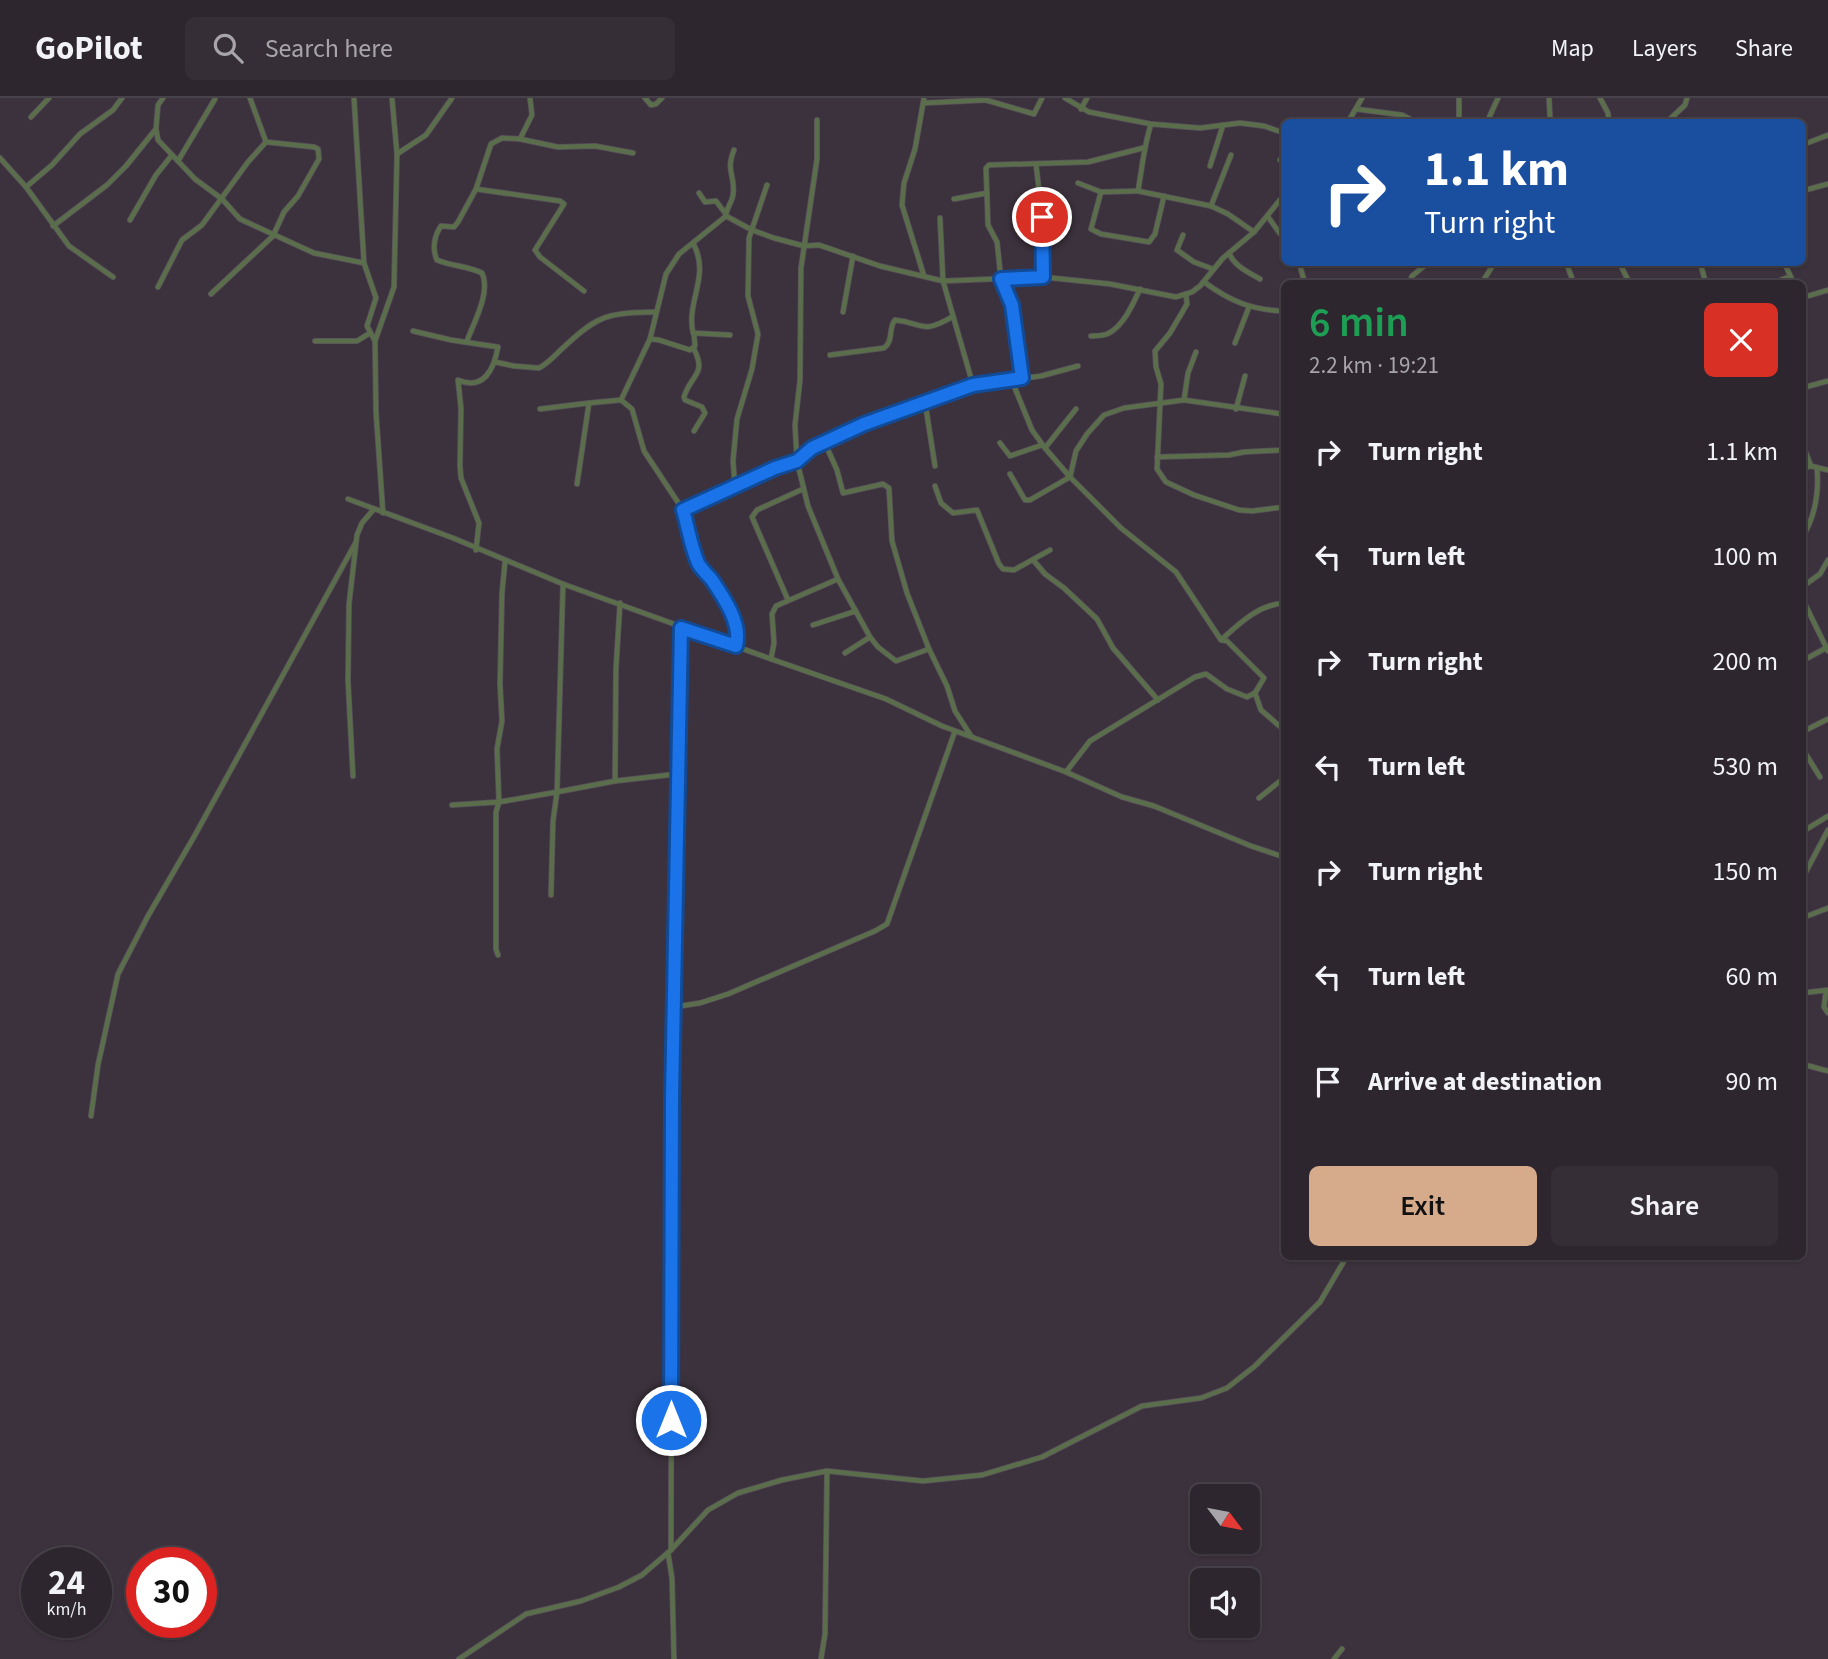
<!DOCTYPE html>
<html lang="en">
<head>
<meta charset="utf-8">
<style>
  body { margin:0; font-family:"Source Sans 3",sans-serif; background:#352e36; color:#f1f3f6; height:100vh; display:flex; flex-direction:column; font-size:26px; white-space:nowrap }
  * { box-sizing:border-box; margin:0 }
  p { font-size:23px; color:#a7a5aa }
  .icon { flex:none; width:38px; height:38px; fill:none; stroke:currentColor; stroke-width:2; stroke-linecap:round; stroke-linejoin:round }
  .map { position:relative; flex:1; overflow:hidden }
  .side { position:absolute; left:1281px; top:182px; width:525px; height:980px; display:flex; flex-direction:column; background:#2d262e; border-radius:10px; box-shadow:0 2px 5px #0004,0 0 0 2px #48434a }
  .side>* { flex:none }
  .top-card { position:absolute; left:1281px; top:21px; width:525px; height:147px; border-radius:10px; box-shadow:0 2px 5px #0004,0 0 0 2px #48434a; background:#1a4fa0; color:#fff; overflow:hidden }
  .needle { width:46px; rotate:122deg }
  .buttons { position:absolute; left:1190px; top:1386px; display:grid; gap:14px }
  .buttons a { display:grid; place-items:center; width:70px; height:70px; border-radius:10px; background:#2d262e; box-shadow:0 2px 5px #0004,0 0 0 2px #48434a; font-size:35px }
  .speed { position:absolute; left:21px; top:1449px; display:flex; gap:14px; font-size:35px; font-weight:700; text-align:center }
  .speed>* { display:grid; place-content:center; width:91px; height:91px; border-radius:50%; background:#2d262e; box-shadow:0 2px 5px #0004,0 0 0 2px #48434a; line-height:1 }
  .speed small { font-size:18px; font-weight:400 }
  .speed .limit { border:10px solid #d22; background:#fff; color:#111 }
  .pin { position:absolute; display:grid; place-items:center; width:60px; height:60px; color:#fff; margin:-30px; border:4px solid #fff; border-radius:50%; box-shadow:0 2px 7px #0007 }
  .me { position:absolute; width:77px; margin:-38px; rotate:0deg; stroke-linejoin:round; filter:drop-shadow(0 0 5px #0008) }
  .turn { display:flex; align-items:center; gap:24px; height:147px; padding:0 28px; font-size:32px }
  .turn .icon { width:91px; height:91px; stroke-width:2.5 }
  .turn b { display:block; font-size:49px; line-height:60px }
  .round { display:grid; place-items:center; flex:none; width:74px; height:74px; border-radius:10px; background:#352e36 }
  .headline { display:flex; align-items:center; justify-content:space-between; height:119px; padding:0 28px }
  h1 { font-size:42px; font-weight:600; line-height:52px; color:#1e9e55 }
  .primary-button { display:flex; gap:14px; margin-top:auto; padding:14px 28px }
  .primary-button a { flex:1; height:80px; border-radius:10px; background:#d6ab8b; color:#111; font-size:28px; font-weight:600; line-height:80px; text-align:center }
  .primary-button a+a { background:#352e36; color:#f1f3f6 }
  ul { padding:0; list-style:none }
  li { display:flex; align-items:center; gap:21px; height:105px; padding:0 28px }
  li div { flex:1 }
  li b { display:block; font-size:26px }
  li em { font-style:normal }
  header { display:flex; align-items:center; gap:42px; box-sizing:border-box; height:98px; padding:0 35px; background:#2d262e; border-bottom:2px solid #48434a }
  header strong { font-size:33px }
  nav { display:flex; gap:38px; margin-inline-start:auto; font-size:24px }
  .search { width:490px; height:63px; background:#352e36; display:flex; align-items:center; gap:18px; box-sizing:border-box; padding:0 24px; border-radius:10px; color:#a7a5aa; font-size:26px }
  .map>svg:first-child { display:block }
</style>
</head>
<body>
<header>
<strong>GoPilot</strong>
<div class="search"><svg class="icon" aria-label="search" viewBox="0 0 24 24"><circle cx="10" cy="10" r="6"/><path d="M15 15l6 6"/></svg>Search here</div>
<nav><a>Map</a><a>Layers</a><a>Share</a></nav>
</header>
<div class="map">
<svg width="1828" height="1561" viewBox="0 0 1828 1561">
  <rect width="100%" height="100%" fill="#3c323d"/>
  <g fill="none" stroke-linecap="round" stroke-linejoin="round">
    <g stroke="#5a505b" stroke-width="6">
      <g id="street">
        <path d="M354 0 364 165 376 200 367 228 375 243"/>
        <path d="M645 0 651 7 656 6 662 0"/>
        <path d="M1065 0 1089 14 1151 26"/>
        <path d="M1549 0 1550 19"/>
        <path d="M1600 0 1608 15 1609 24"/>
        <path d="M924 5 986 2 1034 16 1042 0"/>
        <path d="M1081 11 1087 0"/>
        <path d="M1356 11 1402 17 1416 24"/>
        <path d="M31 19 49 0"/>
        <path d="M817 22V61L801 170 800 282 795 327 797 363 808 408 838 481 870 539 878 549 896 563 929 551"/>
        <path d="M1348 24 1362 0"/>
        <path d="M1459 24V0"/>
        <path d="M1487 24 1498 0"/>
        <path d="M1667 24 1685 7 1687 0"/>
        <path d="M156 31 158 42 195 81 222 101 240 121 314 155 364 165"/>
        <path d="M520 41 558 49 595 48 633 55"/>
        <path d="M1802 47 1828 37"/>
        <path d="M397 56 426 37 452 0"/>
        <path d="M0 60 26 89 69 148 113 179"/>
        <path d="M1280 62 1284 56"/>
        <path d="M178 63 215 1"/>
        <path d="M1036 66 1042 119 1043 179"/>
        <path d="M1210 68 1223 27"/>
        <path d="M1078 85 1101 94"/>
        <path d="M26 89 52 67 80 36 113 12 122 0"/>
        <path d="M476 91 560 103 564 106 535 152 540 159 584 193"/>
        <path d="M1138 93 1101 94 1091 131 1101 136 1149 144 1155 136 1164 98"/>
        <path d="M1802 93 1828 86"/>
        <path d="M699 95 705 104 716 103 725 115"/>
        <path d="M954 101 987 95"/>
        <path d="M1211 108 1231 57"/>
        <path d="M726 118C726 110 732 105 733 97 736 78 725 74 734 52"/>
        <path d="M1268 119 1284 141"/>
        <path d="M940 120 943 183 973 287"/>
        <path d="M130 122 156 77 172 57"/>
        <path d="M53 128 107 87 126 68 156 31 158 7 163 0"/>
        <path d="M1254 134 1228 116 1211 108 1138 93C1142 70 1144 48 1151 26L1200 30 1240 25 1264 28 1284 35"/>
        <path d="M1183 137 1177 152 1194 164 1213 171"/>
        <path d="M693 145C711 178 686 202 693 235L730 237"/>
        <path d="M1229 155C1234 168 1248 174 1260 181"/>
        <path d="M1299 164 1305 186"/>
        <path d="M1566 164 1574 186"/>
        <path d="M1619 164 1630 186"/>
        <path d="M1700 164 1706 186"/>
        <path d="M1784 164 1794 186"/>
        <path d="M924 178 902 107 904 85 915 51 924 0"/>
        <path d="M1204 184C1230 203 1251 212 1284 213"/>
        <path d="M1409 186 1412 178 1429 164"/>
        <path d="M1481 186 1495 164"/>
        <path d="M1771 186 1786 180 1792 186"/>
        <path d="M158 189 182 142 202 127 248 64 266 44"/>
        <path d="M1802 194 1808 198 1828 192"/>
        <path d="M211 196 273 138 284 114 298 98 319 61 318 51 314 49 266 44 250 0"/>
        <path d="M1186 196 1187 206 1170 235 1155 253 1156 269 1161 286 1157 371 1166 384 1194 397 1239 412 1252 413 1284 409"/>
        <path d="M843 214 853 158"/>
        <path d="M413 233 451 242 498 249C494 271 484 293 458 282L461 310 460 368 461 380 479 425 476 452"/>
        <path d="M1091 238C1096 238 1104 238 1109 235 1124 227 1133 206 1140 191"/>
        <path d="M650 241 659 242 690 252 695 248 694 237"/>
        <path d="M315 243H357L370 235"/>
        <path d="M467 243C474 224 491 194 482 175 468 168 451 168 437 162 432 151 434 138 441 128L454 129 458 124 476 91 491 46 502 40 520 41 532 17 530 0"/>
        <path d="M1235 245 1249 209"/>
        <path d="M694 251C707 277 691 276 684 299L685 302 702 309 705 315 694 333"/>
        <path d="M830 257 884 250C894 243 888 230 895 222 924 225 921 237 952 219"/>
        <path d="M495 264 514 268 539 270C549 265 557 255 565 248 599 216 609 215 656 214"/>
        <path d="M1022 280 1012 207 1001 181 997 144 988 127 986 70 989 67 1088 64 1143 50"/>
        <path d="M1284 281 1282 316 1284 322"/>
        <path d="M1012 283 1032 332 1045 350 1070 379 1121 430 1176 474 1221 542 1227 543 1264 580 1255 595 1247 599 1227 591 1206 576 1195 579 1090 643 1066 674"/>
        <path d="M1802 290 1828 283"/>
        <path d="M621 302 650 241 666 176 679 156 726 118 752 132 774 140 804 148 819 147 880 168 943 183 1043 179 1110 186 1176 199 1192 194 1200 188 1223 160 1254 134 1284 97"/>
        <path d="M1184 302 1188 275 1196 254"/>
        <path d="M925 304 935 368"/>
        <path d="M540 311 589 305"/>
        <path d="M1236 311 1245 278"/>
        <path d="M824 343 837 372 843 395 883 386 889 390 892 443 907 495 929 551 947 588 955 613 971 638"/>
        <path d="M1000 345 1010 358 1042 347"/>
        <path d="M1802 345 1811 368"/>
        <path d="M1045 350 1076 311"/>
        <path d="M1157 359 1229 357 1244 354 1284 352"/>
        <path d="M1802 371 1811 368 1828 372"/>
        <path d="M1010 376 1025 402H1030L1070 379 1076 353 1087 336 1104 317 1124 310 1184 302 1282 316"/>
        <path d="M577 386 589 305 621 302 632 311 644 353 683 412 699 466 712 482 738 531 736 548"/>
        <path d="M735 388 733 363 737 321 752 271 758 236 748 198 749 140 767 87"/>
        <path d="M935 388 941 405 953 415 977 412 999 466 1003 471 1014 472 1050 452"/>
        <path d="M348 401 453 440 563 486 771 561"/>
        <path d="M683 412 775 370 797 363 812 350 864 326 973 287 1041 278 1078 268"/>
        <path d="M383 415 376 314 375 243 394 189 397 56 392 0"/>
        <path d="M1802 440C1815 419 1819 394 1817 370"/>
        <path d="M1034 463 1045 476 1064 490 1097 521 1113 550 1158 602"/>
        <path d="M505 464 502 495 500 586 502 623 497 651 499 704 557 694 553 723 551 797"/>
        <path d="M838 481 776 508 772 516 774 545 771 561 886 601 942 628 1066 674 1122 699 1154 708 1251 748 1284 759"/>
        <path d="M563 486 557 694 615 683 616 570 620 505"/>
        <path d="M1802 489 1820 476 1828 462"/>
        <path d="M1802 500 1828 553"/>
        <path d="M788 502 752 419 757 412 803 391"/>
        <path d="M813 527 856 513"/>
        <path d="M1222 541C1240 525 1258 507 1284 505"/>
        <path d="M845 555 870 539"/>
        <path d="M1802 563 1826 550"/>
        <path d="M1255 595 1261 612 1284 632"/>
        <path d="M1802 634 1828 621"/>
        <path d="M1802 650 1820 679"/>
        <path d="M353 678 348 583 349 506 357 437 362 425 374 411"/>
        <path d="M615 683 677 676"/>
        <path d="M1259 700 1284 680"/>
        <path d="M452 707 499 704 496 714V851L498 857"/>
        <path d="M1802 734 1828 718"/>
        <path d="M1802 781 1828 732"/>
        <path d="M1802 820 1828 810"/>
        <path d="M1826 893 1824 909 1828 915"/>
        <path d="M1802 895 1828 892"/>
        <path d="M674 909 700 905 728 896 875 833 887 826 955 633"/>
        <path d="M1802 966 1828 973"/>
        <path d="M91 1018 98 967 118 876 148 818 195 737 356 444"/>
        <path d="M671 1452 672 1000 681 530"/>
        <path d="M668 1455 672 1480 674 1561"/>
        <path d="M459 1561 526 1516 581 1503 619 1489 642 1477 671 1452 708 1412 738 1395 782 1382 827 1373 923 1383 982 1377 1042 1359 1142 1308 1201 1300 1227 1290 1255 1268 1320 1204 1347 1158"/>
        <path d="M821 1561 825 1536 827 1373"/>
        <path d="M1334 1561 1342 1551"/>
      </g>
    </g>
    <use href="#street" stroke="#5a6e4c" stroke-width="4.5"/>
  </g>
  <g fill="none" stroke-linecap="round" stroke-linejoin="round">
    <g stroke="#114b97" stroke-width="18">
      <path id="route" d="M671 1322 672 1000 681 530 736 548C742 526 724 500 712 482 708 477 701 471 698 465 691 449 688 429 683 412L775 370 797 363 812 350 864 326 973 287 1022 280 1012 207 1001 181 1043 179 1042 119"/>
    </g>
    <use href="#route" stroke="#1a73e8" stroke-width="12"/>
  </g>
</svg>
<div class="buttons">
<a><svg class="needle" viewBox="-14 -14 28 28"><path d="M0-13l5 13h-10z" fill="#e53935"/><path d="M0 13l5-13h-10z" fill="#a7a5aa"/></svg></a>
<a><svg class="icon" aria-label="sound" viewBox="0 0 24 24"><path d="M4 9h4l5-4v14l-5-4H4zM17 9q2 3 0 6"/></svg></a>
</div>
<div class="speed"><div>24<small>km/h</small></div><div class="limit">30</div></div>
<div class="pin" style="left:1042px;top:119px;background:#d93025"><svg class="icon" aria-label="arrive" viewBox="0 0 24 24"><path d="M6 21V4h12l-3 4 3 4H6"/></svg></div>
<svg class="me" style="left:671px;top:1322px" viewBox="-20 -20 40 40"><circle r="17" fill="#1a73e8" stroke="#fff" stroke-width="3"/><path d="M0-11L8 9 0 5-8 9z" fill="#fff"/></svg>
<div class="top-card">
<div class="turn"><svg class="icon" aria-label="right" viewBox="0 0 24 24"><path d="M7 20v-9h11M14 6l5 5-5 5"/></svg><div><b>1.1 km</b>Turn right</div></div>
</div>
<section class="side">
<div class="headline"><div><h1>6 min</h1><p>2.2 km · 19:21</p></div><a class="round" style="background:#d93025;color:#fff"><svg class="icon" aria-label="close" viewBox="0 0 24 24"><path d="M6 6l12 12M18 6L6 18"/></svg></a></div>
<ul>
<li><svg class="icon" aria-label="right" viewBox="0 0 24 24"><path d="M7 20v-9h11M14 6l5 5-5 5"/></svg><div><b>Turn right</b></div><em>1.1 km</em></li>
<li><svg class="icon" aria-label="left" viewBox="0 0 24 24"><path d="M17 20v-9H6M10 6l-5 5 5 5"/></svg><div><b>Turn left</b></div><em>100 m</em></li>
<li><svg class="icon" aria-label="right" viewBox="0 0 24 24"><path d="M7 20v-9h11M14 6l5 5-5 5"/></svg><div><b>Turn right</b></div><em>200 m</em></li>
<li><svg class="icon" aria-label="left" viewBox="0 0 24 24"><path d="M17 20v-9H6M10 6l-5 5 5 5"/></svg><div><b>Turn left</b></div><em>530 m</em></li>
<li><svg class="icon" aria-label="right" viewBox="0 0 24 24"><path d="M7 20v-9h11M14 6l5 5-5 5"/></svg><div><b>Turn right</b></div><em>150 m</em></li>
<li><svg class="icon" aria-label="left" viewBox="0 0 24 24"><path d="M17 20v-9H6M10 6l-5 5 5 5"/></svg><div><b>Turn left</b></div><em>60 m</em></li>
<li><svg class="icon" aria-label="arrive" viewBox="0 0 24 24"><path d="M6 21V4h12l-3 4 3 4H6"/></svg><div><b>Arrive at destination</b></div><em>90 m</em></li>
</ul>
<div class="primary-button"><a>Exit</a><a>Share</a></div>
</section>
</div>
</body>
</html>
